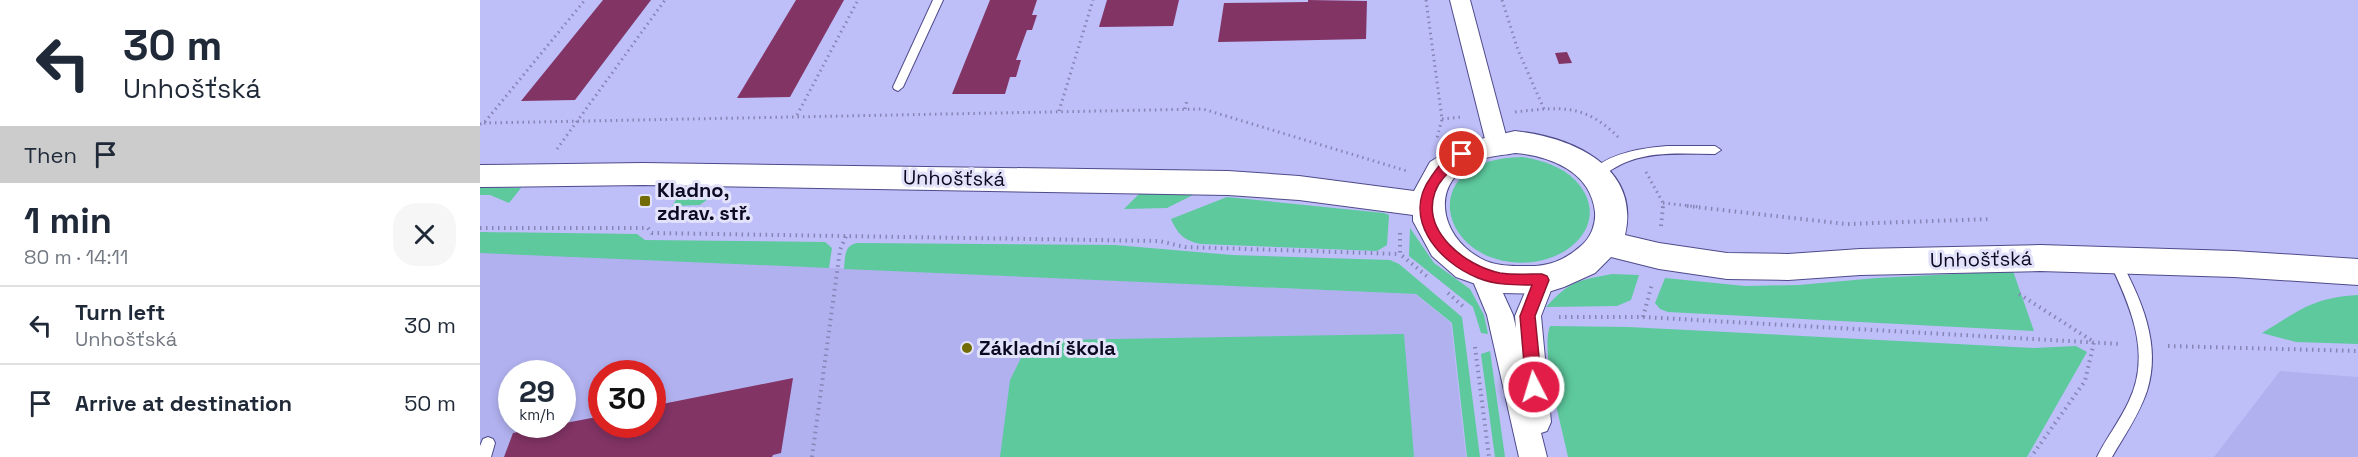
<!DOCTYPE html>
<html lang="en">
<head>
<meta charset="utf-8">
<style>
  body { margin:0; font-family:"Space Grotesk",sans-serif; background:#f6f6f7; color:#1f2937; height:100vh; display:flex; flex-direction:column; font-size:22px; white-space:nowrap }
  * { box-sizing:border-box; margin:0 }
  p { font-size:20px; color:#747a83 }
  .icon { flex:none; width:33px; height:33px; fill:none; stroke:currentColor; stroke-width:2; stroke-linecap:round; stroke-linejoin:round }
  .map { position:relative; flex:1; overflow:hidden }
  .details { display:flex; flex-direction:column; background:#fff; width:480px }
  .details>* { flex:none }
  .guide { background:#fff; color:#1f2937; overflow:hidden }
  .speed { position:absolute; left:18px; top:360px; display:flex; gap:12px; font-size:30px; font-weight:700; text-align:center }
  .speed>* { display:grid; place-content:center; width:78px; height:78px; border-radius:50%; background:#fff; box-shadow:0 3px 9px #0003; line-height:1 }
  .speed small { font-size:15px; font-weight:400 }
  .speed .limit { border:9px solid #d22; background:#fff; color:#111 }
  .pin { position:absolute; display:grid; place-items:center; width:51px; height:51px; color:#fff; margin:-26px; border:3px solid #fff; border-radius:50%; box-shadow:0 2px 6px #0007 }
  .me { position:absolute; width:66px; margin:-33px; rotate:355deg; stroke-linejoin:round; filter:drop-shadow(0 0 4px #0008) }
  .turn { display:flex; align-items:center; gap:21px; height:126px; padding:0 24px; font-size:27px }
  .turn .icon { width:78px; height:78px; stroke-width:2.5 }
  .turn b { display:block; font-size:42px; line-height:51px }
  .then { display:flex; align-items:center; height:57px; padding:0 24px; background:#0003; gap:12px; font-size:22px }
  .round { display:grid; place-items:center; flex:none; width:63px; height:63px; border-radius:24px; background:#f6f6f7 }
  .head { display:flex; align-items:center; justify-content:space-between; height:102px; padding:0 24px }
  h1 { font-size:36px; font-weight:800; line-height:45px }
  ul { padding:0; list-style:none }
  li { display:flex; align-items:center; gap:18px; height:78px; padding:0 24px; border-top:2px solid #e0e1e3 }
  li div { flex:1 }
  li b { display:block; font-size:22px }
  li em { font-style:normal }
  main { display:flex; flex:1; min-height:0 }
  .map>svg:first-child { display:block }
</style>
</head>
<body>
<main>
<section class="details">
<div class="guide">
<div class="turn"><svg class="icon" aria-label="left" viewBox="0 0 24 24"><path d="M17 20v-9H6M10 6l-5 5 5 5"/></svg><div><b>30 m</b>Unhošťská</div></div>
<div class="then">Then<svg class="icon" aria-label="arrive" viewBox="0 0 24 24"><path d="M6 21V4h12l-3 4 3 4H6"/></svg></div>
</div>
<div class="head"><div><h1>1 min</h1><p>80 m · 14:11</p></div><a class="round"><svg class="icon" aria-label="close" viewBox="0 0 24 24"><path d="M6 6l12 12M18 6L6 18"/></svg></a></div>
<ul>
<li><svg class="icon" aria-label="left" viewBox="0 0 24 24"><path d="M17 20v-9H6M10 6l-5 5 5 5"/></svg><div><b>Turn left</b><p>Unhošťská</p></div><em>30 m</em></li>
<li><svg class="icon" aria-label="arrive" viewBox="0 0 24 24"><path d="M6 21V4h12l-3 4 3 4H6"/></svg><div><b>Arrive at destination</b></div><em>50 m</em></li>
</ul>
</section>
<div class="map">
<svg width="1878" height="457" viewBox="0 0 1878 457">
  <rect width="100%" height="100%" fill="#bebef9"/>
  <g fill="#b1b1f0" fill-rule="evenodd">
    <path d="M0 252 935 294 971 323 986 457H0ZM32 374H82V424H32ZM122 374H172V424H122Z"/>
    <path d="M1800 371 1878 377V457H1734Z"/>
  </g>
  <g fill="#5dc99d">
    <path d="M1042 157C1061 160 1081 166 1095 180 1131 218 1095 257 1053 262 961 272 929 159 1042 157Z"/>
    <path d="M0 187 41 188 29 203 10 195H0Z"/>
    <path d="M241 189 220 205 192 206 198 197Z"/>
    <path d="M662 191 717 193 687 208 644 209Z"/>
    <path d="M747 197 904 213 909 215 907 245 897 251 721 244C705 241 698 235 691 219Z"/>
    <path d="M930 228 954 263 990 289 1004 315 1008 334 1001 333 993 307 929 256Z"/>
    <path d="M0 232 157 234 165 240 345 242 352 248 349 268 0 253Z"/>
    <path d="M377 243 635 245 752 255 910 260 919 264 982 317 1000 457H987L972 323 936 294 364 269C365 258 364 245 377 243Z"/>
    <path d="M1533 271 1554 331 1188 312 1180 309 1175 303 1185 278 1265 286 1319 285 1397 278Z"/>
    <path d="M1132 274 1159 275 1151 300 1137 306 1066 307C1091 280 1097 281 1132 274Z"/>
    <path d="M1878 295V344L1816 342 1782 333C1821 310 1831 298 1878 295Z"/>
    <path d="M1070 326 1148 327 1554 348 1596 346 1607 352 1547 457H1088C1082 427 1060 352 1070 326Z"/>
    <path d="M924 334 934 457H520L530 380 543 354 576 340Z"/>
    <path d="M1010 351 1025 457H1015L1001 354Z"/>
  </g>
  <g fill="#823465">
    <path d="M123 0H171L95 100 41 101Z"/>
    <path d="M316 0H364L310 97 257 98Z"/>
    <path d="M510 0H557L552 15H557L552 30H547L536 60H541L536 77H530L525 94H472Z"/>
    <path d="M627 0H699L693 26 619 27Z"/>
    <path d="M828 0 887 1 886 39 738 42 744 3 828 2Z"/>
    <path d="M1087 52 1092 63 1079 64 1075 53Z"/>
    <path d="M313 378 301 453 293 455 292 457H24L33 433 122 416V424H172V406Z"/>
  </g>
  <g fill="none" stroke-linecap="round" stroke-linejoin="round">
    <g stroke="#4f4b8b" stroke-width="2">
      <g id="lane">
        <path d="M453 0H463L423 87 418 91 414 89 413 87Z"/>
        <path d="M1187 146H1235L1241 150 1235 154C1207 154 1176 151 1149 161 1137 165 1127 174 1115 178L1109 174C1126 153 1162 148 1187 146Z"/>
        <path d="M1635 256 1639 258C1661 298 1682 345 1667 391 1659 415 1644 436 1632 457H1617C1626 438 1640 421 1649 401 1672 354 1650 305 1629 261L1631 258Z"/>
        <path d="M8 437 13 439 15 443 11 457H0V446L3 439Z"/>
      </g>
    </g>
    <g stroke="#4f4b8b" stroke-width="2">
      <g id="street">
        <path d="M970 0H990L1028 143 1025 149 1017 151 1009 149 1006 143Z"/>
        <path d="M1002 264 1011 267 1033 315 1036 328 1035 316 1053 273 1062 270 1071 273 1075 280 1061 316 1071 422 1067 431 1061 433 1067 457H1039L1007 315 990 274 993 267Z"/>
      </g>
    </g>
    <g stroke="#4f4b8b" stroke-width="2">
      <path id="primary" d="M1035 131C1091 137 1161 166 1145 235L1179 243 1247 253 1308 254 1380 249 1560 245 1754 251 1878 259V285L1754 277 1560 271 1380 275 1308 280 1247 279 1179 269 1131 257 1115 273 1084 287 1062 294 1021 293 976 277 952 256 933 221V215L819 200 748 195 163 185 0 187V165L163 163 748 171 819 176 934 191 950 162 979 144ZM1035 153C1071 156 1111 172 1115 212 1116 224 1111 237 1102 245 1084 261 1068 267 1044 266 1029 266 1014 266 1000 258 958 235 949 180 999 160 1010 156 1024 155 1035 153Z"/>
    </g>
    <g stroke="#8686b6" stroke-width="3" stroke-dasharray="1.5 4" stroke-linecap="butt">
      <path d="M946 0 962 119 957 138"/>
      <path d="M1022 0 1038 50 1064 109"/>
      <path d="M705 109 707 100"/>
      <path d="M579 111 613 0"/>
      <path d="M1035 112C1080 107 1105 103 1139 138"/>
      <path d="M317 115 378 0"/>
      <path d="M962 119 982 117"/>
      <path d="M4 123 723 109 927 171"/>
      <path d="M0 124 4 123 105 0"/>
      <path d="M77 149 185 0"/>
      <path d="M1166 172 1183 203V207"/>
      <path d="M1183 203 1220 207"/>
    </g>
    <g stroke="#8686b6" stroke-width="4" stroke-dasharray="1.5 4.5" stroke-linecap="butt">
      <path d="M1207 206 1366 224 1511 219"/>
      <path d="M1181 226 1183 206"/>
      <path d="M0 228H168L172 233 679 241 705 247 920 254"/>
      <path d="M920 233V254L948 277"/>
      <path d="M968 293 985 308"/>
      <path d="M1539 294 1614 342 1605 381 1551 457"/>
      <path d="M1079 317H1163L1172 284"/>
      <path d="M1163 317 1641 344"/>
      <path d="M1688 346 1878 351"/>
      <path d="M995 347 1009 457"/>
      <path d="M332 457 360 250 366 236"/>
    </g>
    <use href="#lane" fill="#fff" fill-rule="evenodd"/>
    <use href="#street" fill="#fff" fill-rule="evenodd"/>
    <use href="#primary" fill="#fff" fill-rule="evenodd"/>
  </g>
  <path fill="#e11d48" stroke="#92132f" stroke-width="1.5" d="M982 150 988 154C979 167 961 174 955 192 941 232 986 266 1020 273 1033 275 1048 274 1062 274L1067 276 1069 280 1055 316 1062 387 1060 391 1054 393 1049 391 1046 387 1040 316 1052 285C1034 285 1015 285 998 278 958 262 921 218 951 177 959 165 967 154 982 150Z"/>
  <g fill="#736b05" stroke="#e2e3fa" stroke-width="2">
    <rect x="159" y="195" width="12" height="12" rx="3"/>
    <circle cx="487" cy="348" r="6"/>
  </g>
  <g text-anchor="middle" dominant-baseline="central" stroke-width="6" stroke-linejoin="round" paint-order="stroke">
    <g font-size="20" fill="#0c0923" stroke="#e2e3fa">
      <text transform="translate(474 178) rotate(1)">Unhošťská</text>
      <text transform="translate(1501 259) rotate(-1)">Unhošťská</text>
    </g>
    <g font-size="20" font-weight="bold" fill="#0c0923" stroke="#e2e3fa" text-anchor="start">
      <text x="177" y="190">Kladno,<tspan x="177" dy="23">zdrav. stř.</tspan></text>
      <text x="499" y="348">Základní škola</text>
    </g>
  </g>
</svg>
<div class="speed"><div>29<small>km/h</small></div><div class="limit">30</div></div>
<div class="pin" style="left:982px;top:154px;background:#d93025"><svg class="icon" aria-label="arrive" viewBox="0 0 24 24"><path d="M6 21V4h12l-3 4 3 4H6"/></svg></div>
<svg class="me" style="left:1054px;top:387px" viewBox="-20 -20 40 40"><circle r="17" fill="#e11d48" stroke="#fff" stroke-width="3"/><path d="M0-11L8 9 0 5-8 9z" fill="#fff"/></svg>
</div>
</main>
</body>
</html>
